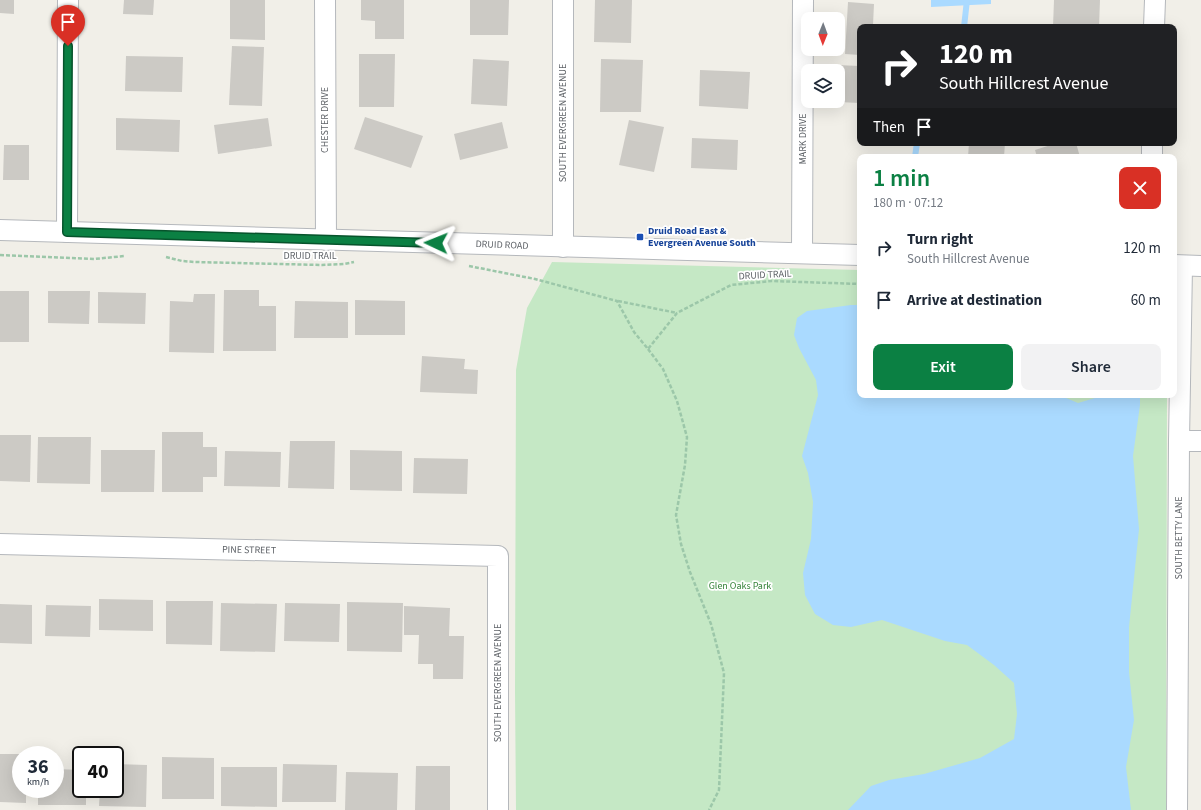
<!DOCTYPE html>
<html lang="en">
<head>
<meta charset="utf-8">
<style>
  body { margin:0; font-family:"Source Sans 3",sans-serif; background:#f2f2f3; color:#1f2937; height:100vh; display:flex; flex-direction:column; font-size:15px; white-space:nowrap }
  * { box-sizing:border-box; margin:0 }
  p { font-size:13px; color:#747a83 }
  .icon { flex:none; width:22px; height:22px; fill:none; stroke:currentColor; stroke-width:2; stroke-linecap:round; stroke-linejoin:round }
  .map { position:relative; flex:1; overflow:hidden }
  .sheet { position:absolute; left:857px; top:154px; width:320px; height:244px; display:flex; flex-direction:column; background:#fff; border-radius:8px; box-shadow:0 4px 16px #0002 }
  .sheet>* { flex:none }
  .hud { position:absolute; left:857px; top:24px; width:320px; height:122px; border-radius:8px; box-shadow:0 4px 16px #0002; background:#202124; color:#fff; overflow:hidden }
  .needle { width:26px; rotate:181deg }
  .fabs { position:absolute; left:801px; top:12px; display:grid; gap:8px }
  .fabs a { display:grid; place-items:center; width:44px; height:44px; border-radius:8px; background:#fff; box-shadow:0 4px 16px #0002; font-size:20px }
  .speed { position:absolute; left:12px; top:746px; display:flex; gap:8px; font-size:20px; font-weight:700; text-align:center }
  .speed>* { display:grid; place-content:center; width:52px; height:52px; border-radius:50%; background:#fff; box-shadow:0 4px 16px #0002; line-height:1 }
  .speed small { font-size:10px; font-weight:400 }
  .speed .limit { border:2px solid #111; border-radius:6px; background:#fff; color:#111 }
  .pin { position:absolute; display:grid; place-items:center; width:34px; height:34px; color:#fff; margin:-41px -17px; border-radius:50% 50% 50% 0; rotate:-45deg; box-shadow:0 0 4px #0007 }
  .pin .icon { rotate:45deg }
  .me { position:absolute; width:44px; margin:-22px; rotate:272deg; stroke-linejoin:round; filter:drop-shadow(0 0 3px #0008) }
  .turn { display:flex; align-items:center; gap:14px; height:84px; padding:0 16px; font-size:18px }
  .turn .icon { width:52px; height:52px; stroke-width:2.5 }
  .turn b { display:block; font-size:28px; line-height:34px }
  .then { display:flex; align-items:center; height:38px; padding:0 16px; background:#0003; gap:8px; font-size:15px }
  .round { display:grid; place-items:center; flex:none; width:42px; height:42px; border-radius:8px; background:#f2f2f3 }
  .headline { display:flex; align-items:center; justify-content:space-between; height:68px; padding:0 16px }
  h1 { font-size:24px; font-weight:600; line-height:30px; color:#0b8043 }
  .primary-button { display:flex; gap:8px; margin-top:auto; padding:8px 16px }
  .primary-button a { flex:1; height:46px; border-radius:8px; background:#0b8043; color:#fff; font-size:16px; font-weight:600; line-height:46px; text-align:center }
  .primary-button a+a { background:#f2f2f3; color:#1f2937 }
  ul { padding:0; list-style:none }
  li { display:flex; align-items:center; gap:12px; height:52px; padding:0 16px }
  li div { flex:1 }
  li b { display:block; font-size:15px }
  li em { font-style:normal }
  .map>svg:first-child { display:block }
</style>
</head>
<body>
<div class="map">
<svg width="1201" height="810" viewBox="0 0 1201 810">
  <rect width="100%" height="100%" fill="#f1efe8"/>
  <path fill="#c5e8c5" d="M552 262 860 270V395H1167L1166 810H516L515 692 516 370 527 308Z"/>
  <g fill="#aadaff">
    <path d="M931 0H991V4L931 7Z"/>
    <path d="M851 305H860V395H1059L1078 403 1095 398 1098 395H1140V405L1133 456 1139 529 1129 627V672L1134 720 1126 767 1131 810H848L871 786 889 780 924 774 980 758 1014 739 1017 714 1014 683 994 665 967 645 945 641 882 620 851 627 833 625 815 614 805 595 803 573 811 539 813 502 808 473 802 456 818 395 816 380 799 348 794 335 797 318 807 311Z"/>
  </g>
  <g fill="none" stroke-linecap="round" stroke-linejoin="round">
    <g stroke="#aadaff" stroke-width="6">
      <path d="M964 27 967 0"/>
      <path d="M915 157 917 143"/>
    </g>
  </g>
  <g fill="#cccac5">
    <path d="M0 0H14V14L0 13Z"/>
    <path d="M124 0H154L153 15 123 14Z"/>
    <path d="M230 0H265V40L230 39Z"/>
    <path d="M361 0H404V39H375V21L361 20Z"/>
    <path d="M470 0H509L508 35H470Z"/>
    <path d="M595 0H632L631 43 594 42Z"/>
    <path d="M1054 0H1100L1099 27H1053Z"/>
    <path d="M848 2 874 4 873 25 892 26V27H860V55L845 54Z"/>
    <path d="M232 46 264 47 262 106 229 105Z"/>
    <path d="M359 54H395L394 107H359Z"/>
    <path d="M126 56 183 57 182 92 125 91Z"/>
    <path d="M473 59 509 61 507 106 471 104Z"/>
    <path d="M601 59 643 60 641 112H600Z"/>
    <path d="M836 65 860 66V103L838 102V71H835Z"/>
    <path d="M700 70 750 72 748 109 699 106Z"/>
    <path d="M365 117 423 136 411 168 354 149Z"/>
    <path d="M116 118 180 120 179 152 116 150Z"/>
    <path d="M268 118 272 146 218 154 214 125Z"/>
    <path d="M629 120 664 127 654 172 619 165Z"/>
    <path d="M502 122 508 148 460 160 454 134Z"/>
    <path d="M692 138 738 140 737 170 691 168Z"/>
    <path d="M969 143H1005L1004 157H968Z"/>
    <path d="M1057 143H1076L1080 157H1037L1035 150Z"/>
    <path d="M4 145H29V180H3Z"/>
    <path d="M224 290H259V306H276V351H223Z"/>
    <rect x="0" y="291" width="29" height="51"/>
    <path d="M48 291H90L89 324 48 323Z"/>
    <path d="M98 292 146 293 145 324 98 323Z"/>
    <path d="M194 294H215L214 353 169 352 170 301 193 302Z"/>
    <path d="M355 300 405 301V335H355Z"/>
    <path d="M295 301 348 302V338H294Z"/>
    <path d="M422 356 465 359 464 369 478 370 477 394 420 392Z"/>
    <path d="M162 432H203V447H217V477H203V492H162Z"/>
    <path d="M0 435H31L30 482 0 481Z"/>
    <path d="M38 437H91L90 484 37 483Z"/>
    <path d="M290 441H335L334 489 288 488Z"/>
    <path d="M101 450H155L154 492H101Z"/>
    <path d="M350 450 402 451V491L350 490Z"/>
    <path d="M225 451 281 452 280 487 224 486Z"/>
    <path d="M414 458 468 459 467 494 413 493Z"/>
    <path d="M99 599 153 600V631L99 630Z"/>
    <path d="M166 601H213L212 645 166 644Z"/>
    <path d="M347 602 403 603 402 652 347 651Z"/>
    <path d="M221 603 277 604 275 652 220 651Z"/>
    <path d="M285 603 340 604 339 642 284 641Z"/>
    <path d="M0 604 32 605V644L0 643Z"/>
    <path d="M46 605 91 606 90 637 45 636Z"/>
    <path d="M404 606 450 608 449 636H464L463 679H433V664H418L419 635H404Z"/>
    <path d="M0 754H21V789H26V803L0 802Z"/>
    <path d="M162 757 214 758V799H162Z"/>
    <path d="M115 764 147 765 146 807 99 806 100 789H115Z"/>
    <path d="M283 764 337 765 336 802H282Z"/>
    <path d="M416 766H450V810H415Z"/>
    <path d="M221 767H277V807L221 806Z"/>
    <path d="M55 769 81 770V789H86V805H38V789H55Z"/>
    <path d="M346 772 398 773 397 810H345Z"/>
  </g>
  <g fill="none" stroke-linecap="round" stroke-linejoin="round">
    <g stroke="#b5b8bc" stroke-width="22">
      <g id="minor">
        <path d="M325 0 326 240"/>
        <path d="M1154 27 1155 0"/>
        <path d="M1152 157V143"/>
        <path d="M0 230 860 255"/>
        <path d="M67 232 68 0"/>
        <path d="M563 247V0"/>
        <path d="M802 253 803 0"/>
        <path d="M1174 265 1201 266"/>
        <path d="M1179 441H1201"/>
        <path d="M0 544 498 556V810"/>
        <path d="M1177 810 1179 441 1182 266"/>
      </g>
    </g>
    <g stroke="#9cc7a9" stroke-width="2.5" stroke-dasharray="4 2" stroke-linecap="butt">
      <path d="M0 255 94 259 125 256"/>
      <path d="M166 257 182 261 195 262 322 265 344 264 354 262"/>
      <path d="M469 266 535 279 617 301 634 332 648 349 677 313 731 285 772 281 860 284"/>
      <path d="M618 301 677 313"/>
      <path d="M648 349 663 369 677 401 687 437 685 465 676 515 681 544 690 572 711 624 724 673 719 790 709 810"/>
    </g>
    <use href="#minor" stroke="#fff" stroke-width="20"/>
  </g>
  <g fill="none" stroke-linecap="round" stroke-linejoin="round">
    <g stroke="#07532c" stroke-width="10">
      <path id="route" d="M68 46 67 232 436 243"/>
    </g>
    <use href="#route" stroke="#0b8043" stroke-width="7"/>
  </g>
  <rect fill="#1a4fb4" stroke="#fff" stroke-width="1.5" x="636" y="233" width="8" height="8" rx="2"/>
  <g text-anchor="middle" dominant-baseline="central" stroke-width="3.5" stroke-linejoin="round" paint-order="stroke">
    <g font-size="10" fill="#5f6368" stroke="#fff">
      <text transform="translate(325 120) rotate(-90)">CHESTER DRIVE</text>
      <text transform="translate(563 123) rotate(-90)">SOUTH EVERGREEN AVENUE</text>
      <text transform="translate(803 139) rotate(-90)">MARK DRIVE</text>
      <text transform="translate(502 245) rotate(2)">DRUID ROAD</text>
      <text x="310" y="256">DRUID TRAIL</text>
      <text transform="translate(765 275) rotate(-3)">DRUID TRAIL</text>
      <text transform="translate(1179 538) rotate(-90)">SOUTH BETTY LANE</text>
      <text transform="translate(249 550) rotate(1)">PINE STREET</text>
      <text transform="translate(498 683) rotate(-90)">SOUTH EVERGREEN AVENUE</text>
    </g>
    <g font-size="10" font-weight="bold" fill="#164399" stroke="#fff" text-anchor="start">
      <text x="648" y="231">Druid Road East &amp;<tspan x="648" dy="12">Evergreen Avenue South</tspan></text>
    </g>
    <g font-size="10" fill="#348238" stroke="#fff">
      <text x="740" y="586">Glen Oaks Park</text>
    </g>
  </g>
</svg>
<div class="fabs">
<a><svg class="needle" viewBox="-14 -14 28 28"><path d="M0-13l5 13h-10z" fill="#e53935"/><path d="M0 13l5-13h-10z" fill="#747a83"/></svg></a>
<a><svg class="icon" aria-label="layers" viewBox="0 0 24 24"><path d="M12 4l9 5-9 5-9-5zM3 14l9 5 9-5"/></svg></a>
</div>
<div class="speed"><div>36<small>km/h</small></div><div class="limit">40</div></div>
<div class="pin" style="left:68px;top:46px;background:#d93025"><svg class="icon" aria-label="arrive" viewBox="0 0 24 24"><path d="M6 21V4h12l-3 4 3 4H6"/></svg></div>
<svg class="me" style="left:436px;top:243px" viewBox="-20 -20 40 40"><path d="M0-17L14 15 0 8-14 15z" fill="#0b8043" stroke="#fff" stroke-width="4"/></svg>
<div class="hud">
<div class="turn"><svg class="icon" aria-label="right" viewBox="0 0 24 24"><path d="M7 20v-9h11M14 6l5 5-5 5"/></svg><div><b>120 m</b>South Hillcrest Avenue</div></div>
<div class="then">Then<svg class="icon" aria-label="arrive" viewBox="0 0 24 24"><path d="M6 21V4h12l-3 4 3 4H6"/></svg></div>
</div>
<section class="sheet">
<div class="headline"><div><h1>1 min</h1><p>180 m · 07:12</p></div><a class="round" style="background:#d93025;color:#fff"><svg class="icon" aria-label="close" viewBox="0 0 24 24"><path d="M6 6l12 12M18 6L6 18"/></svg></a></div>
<ul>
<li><svg class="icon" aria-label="right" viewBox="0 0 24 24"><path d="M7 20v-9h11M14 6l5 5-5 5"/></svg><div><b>Turn right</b><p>South Hillcrest Avenue</p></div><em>120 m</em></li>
<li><svg class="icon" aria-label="arrive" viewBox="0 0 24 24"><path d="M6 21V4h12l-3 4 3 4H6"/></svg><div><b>Arrive at destination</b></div><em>60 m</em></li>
</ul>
<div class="primary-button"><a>Exit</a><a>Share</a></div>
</section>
</div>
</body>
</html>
